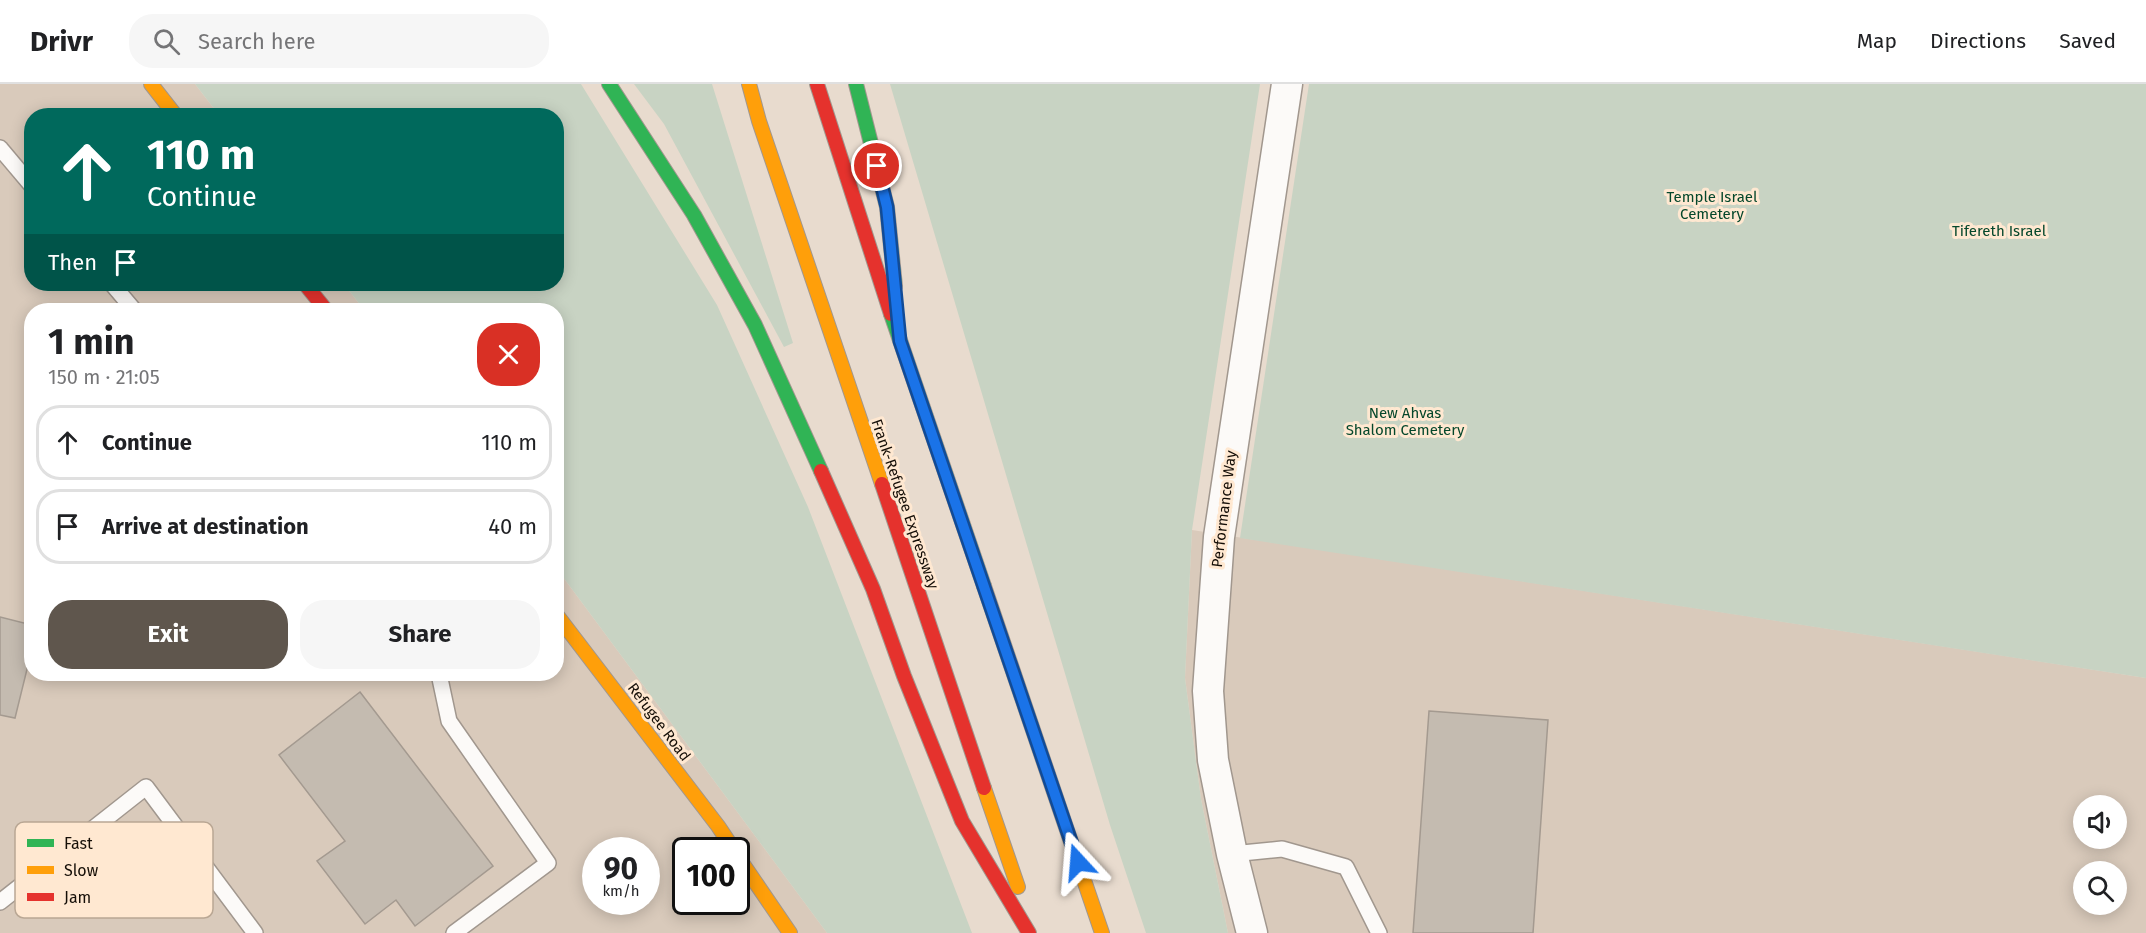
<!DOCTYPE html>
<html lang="en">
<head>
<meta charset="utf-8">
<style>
  body { margin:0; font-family:"Fira Sans",sans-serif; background:#f6f6f6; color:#202124; height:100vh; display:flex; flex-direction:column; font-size:22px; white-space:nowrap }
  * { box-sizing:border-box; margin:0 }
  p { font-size:20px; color:#757577 }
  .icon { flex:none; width:33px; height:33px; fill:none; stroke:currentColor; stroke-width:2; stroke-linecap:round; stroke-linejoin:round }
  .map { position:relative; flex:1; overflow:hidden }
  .details { position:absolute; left:24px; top:219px; width:540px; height:378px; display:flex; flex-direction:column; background:#fff; border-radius:24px; box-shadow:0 3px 15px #0003 }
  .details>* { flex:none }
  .top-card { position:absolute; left:24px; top:24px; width:540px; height:183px; border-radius:24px; box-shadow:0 3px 15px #0003; background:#00695c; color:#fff; overflow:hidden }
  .tools { position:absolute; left:2073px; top:711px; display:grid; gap:12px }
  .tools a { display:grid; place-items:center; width:54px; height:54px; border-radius:50%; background:#fff; box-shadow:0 3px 15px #0003; font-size:30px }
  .speed { position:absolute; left:582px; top:753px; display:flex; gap:12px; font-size:30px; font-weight:700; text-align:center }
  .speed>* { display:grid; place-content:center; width:78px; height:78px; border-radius:50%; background:#fff; box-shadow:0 3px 15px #0003; line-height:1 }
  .speed small { font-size:15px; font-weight:400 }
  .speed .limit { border:3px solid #111; border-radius:9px; background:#fff; color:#111 }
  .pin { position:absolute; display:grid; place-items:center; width:51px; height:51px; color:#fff; margin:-26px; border:3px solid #fff; border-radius:50%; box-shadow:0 2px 6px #0007 }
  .me { position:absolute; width:66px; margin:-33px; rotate:341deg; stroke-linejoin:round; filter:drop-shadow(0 0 4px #0008) }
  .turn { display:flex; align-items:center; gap:21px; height:126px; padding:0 24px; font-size:27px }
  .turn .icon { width:78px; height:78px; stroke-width:2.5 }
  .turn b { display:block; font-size:42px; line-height:51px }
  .then { display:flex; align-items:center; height:57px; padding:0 24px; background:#0003; gap:12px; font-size:22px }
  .round { display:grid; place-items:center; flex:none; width:63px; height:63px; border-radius:24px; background:#f6f6f6 }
  .head { display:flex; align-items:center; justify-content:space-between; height:102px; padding:0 24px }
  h1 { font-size:36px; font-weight:700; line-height:45px }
  .button { display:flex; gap:12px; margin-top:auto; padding:12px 24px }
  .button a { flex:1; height:69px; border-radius:24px; background:#5f564d; color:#fff; font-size:24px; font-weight:700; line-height:69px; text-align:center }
  .button a+a { background:#f6f6f6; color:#202124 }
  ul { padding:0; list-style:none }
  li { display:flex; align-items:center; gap:18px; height:75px; margin:0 12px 9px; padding:0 12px; border:3px solid #e0e0e0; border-radius:24px }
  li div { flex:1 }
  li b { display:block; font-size:22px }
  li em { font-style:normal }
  header { display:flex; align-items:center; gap:36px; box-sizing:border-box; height:84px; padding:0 30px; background:#fff; border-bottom:2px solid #e0e0e0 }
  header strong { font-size:28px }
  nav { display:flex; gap:33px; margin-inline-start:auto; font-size:21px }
  .search { width:420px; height:54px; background:#f6f6f6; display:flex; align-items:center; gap:15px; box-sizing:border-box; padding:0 21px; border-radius:24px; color:#757577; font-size:22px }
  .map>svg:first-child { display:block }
</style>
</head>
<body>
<header>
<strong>Drivr</strong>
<div class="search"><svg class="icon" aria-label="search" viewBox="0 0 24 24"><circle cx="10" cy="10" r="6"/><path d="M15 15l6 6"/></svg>Search here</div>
<nav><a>Map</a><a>Directions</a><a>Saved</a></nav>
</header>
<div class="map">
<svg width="2146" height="849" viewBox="0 0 2146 849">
  <rect width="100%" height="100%" fill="#e8dbce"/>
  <g fill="#d9cabb" fill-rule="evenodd">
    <path d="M0 0H195L219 31 32 32V200H344L364 226H32V590H556L557 485 827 849H0ZM596 766H646V818H596ZM686 766H736V818H686Z"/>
    <path d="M1192 446 2146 594V849H1228L1201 715 1185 594ZM2084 722H2116V754H2084ZM2084 788H2116V820H2084Z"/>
  </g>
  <g fill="#c8d3c3">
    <path d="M195 0H581L717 221 808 423 972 849H827L557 485 556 226H364L344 200H556V32L219 31Z"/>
    <path d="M634 0H712L793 259 784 263 664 40Z"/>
    <path d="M890 0H1260L1192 446 1185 594 1201 715 1228 849H1146L1110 741Z"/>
    <path d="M1309 0H2146V594L1240 454Z"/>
  </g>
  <g fill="#c4bbb0" stroke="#a49a90" stroke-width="1.5">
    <path d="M0 533 32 541V565L15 634 0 631Z"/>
    <path d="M360 608 493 782 415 842 396 816 365 840 317 777 345 757 279 671Z"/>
    <path d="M1429 627 1548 636 1533 849H1413Z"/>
  </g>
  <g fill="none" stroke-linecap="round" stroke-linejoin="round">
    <g stroke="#a1978e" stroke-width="18">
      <g id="lane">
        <path d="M0 64 32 102"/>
        <path d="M112 200 134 226"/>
        <path d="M439 590 449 637 548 779 454 849"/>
        <path d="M1232 770 1282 765 1346 783 1379 849"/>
        <path d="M0 818 146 703 255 849"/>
      </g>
    </g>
    <g stroke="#a1978e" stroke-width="33">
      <path id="street" d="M1252 849 1232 770 1213 676 1208 607 1219 453 1287 0"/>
    </g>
    <g stroke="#a1978e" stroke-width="16">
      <g id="fast">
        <path d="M609 0 694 131 755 241 821 387"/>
        <path d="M856 0 887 123 895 202"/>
        <path d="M891 230 984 502"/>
      </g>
    </g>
    <g stroke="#a1978e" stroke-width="16">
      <g id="slow">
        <path d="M151 0 176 32"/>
        <path d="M749 0 759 37 882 400"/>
        <path d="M984 502 1102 849"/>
        <path d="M556 530 718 742 734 766"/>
        <path d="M984 704 1018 803"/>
        <path d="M736 770 790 849"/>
      </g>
    </g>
    <g stroke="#a1978e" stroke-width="16">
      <g id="jam">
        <path d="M817 0 891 230"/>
        <path d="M305 200 326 226"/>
        <path d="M821 387 873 505 904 592 962 737 1029 849"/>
        <path d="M882 400 984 704"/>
      </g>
    </g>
    <use href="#lane" stroke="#fcfaf8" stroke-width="15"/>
    <use href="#street" stroke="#fcfaf8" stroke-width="30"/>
    <use href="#fast" stroke="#30b455" stroke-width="14"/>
    <use href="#slow" stroke="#ff9f0a" stroke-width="14"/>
    <use href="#jam" stroke="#e5322d" stroke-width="14"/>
  </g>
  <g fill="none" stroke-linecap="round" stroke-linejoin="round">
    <g stroke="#114b97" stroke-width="15">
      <path id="route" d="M877 82 887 123 900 257 1078 778"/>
    </g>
    <use href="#route" stroke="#1a73e8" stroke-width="10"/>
  </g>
  <g text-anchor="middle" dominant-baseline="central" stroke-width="6" stroke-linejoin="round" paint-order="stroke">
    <g font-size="15" fill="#05472b" stroke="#ffe8d1">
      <text x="1712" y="113">Temple Israel<tspan x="1712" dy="17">Cemetery</tspan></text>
      <text x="1999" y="147">Tifereth Israel</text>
      <text x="1405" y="329">New Ahvas<tspan x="1405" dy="17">Shalom Cemetery</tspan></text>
    </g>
    <g font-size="15" fill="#150e07" stroke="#ffe8d1">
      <text transform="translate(905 420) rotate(71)">Frank-Refugee Expressway</text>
      <text transform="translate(1224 425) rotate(-83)">Performance Way</text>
      <text transform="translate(659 638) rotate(53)">Refugee Road</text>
    </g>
  </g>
  <rect x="15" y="738" width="198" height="96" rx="9" fill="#ffe8d1" stroke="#b9a794" stroke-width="1.5"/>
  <rect x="27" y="755" width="27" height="8" fill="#30b455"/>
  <rect x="27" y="782" width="27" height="8" fill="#ff9f0a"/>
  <rect x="27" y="809" width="27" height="8" fill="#e5322d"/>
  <g font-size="16" fill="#150e07">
    <text x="64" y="765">Fast</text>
    <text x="64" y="792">Slow</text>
    <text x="64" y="819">Jam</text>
  </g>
</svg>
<div class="tools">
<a><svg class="icon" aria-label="sound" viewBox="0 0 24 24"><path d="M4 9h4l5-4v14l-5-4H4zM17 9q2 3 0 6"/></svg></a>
<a><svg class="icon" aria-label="search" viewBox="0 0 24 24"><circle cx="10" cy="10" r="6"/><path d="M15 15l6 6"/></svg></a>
</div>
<div class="speed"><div>90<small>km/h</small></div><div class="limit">100</div></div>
<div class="pin" style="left:877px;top:82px;background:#d93025"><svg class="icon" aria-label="arrive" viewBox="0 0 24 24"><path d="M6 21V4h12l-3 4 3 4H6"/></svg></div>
<svg class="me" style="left:1078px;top:778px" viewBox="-20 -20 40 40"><path d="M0-17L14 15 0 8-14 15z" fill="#1a73e8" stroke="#fff" stroke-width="4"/></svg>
<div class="top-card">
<div class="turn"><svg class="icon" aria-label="ahead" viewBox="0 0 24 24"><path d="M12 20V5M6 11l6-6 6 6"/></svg><div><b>110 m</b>Continue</div></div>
<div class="then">Then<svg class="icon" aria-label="arrive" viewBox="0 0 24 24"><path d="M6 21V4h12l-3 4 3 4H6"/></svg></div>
</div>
<section class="details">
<div class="head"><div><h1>1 min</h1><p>150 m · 21:05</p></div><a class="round" style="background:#d93025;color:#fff"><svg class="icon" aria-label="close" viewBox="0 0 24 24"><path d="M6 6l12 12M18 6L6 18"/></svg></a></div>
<ul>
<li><svg class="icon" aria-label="ahead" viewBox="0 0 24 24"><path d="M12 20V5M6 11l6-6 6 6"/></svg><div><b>Continue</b></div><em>110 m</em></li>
<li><svg class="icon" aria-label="arrive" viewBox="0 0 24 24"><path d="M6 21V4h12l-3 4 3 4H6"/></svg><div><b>Arrive at destination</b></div><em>40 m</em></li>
</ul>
<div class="button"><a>Exit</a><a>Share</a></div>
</section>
</div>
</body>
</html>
